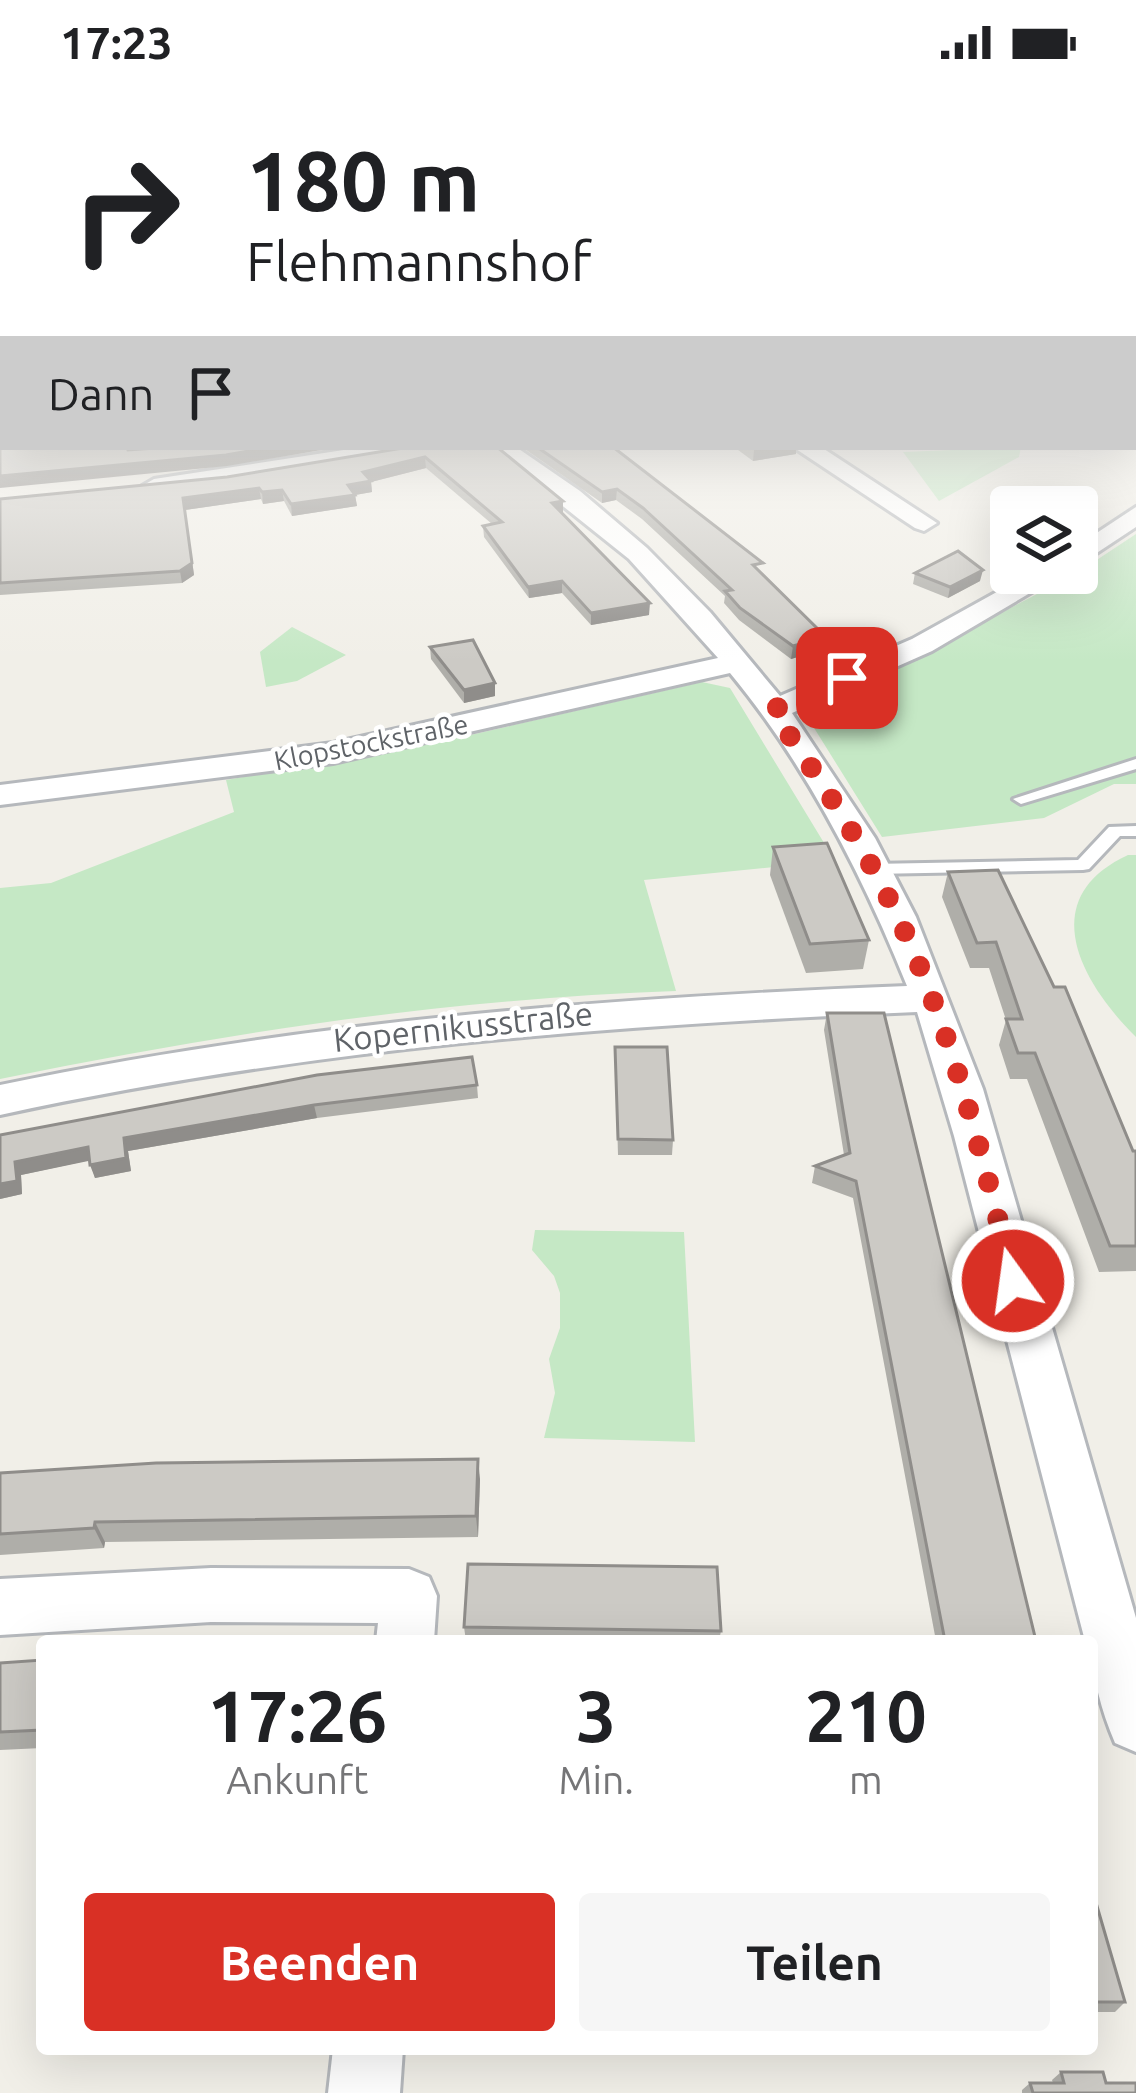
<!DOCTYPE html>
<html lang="de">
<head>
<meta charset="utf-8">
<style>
  body { margin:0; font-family:Ubuntu,sans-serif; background:#f6f6f6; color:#202124; height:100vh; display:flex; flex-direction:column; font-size:45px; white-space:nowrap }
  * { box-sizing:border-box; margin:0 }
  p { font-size:39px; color:#757577 }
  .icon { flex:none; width:66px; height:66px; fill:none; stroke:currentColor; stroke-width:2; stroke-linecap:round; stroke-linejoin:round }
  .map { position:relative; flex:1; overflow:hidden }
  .panel { position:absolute; left:36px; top:1551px; width:1062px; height:420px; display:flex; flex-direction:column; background:#fff; border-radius:12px; box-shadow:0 12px 48px #0002 }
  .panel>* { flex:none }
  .banner { position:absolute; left:0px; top:0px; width:1137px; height:366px; box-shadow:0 12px 48px #0002; background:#fff; color:#202124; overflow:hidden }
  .controls { position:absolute; left:990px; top:402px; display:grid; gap:24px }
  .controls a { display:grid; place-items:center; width:108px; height:108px; border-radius:12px; background:#fff; box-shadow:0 12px 48px #0002; font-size:60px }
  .pin { position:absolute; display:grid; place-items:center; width:102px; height:102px; color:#fff; margin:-51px; border-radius:24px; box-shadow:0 6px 18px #0006 }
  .me { position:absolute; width:132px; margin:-66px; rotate:346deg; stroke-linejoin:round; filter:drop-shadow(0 0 9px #0008) }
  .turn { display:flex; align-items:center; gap:42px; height:252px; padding:0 48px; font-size:54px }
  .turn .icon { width:156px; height:156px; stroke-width:2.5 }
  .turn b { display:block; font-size:84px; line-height:102px }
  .then { display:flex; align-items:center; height:114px; padding:0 48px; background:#0003; gap:24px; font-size:45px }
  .eta { display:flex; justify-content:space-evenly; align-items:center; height:204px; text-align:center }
  .eta b { font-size:72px; font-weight:700; line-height:84px }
  .cta { display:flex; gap:24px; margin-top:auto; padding:24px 48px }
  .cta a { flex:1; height:138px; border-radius:12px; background:#d93025; color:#fff; font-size:48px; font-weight:700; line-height:138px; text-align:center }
  .cta a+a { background:#f6f6f6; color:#202124 }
  .status { display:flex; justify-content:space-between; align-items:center; height:84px; padding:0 60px; background:#fff; direction:ltr }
  .status svg { height:33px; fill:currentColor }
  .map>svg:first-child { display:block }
</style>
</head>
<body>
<div class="status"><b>17:23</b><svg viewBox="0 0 49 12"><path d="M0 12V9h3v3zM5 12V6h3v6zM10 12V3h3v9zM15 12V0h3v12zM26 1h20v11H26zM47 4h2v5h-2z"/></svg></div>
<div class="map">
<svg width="1136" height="2009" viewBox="0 0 1136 2009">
  <rect width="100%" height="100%" fill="#f1efe8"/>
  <g fill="#c5e8c5">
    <path d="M1021 363 1019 373 939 417 903 368Z"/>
    <path d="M1136 450V700H1114L1044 734 882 753 806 631 1077 489Z"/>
    <path d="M292 543 346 571 297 597 266 603 260 568Z"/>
    <path d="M702 598 730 604 835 777 644 796 676 907C448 915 223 949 0 995V804L51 799 234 728 226 696 444 657Z"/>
    <path d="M1128 771H1136V953C1082 900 1033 815 1128 771Z"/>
    <path d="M535 1146 684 1148 695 1358 544 1354 555 1309 549 1275 560 1244V1209L554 1192 532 1166Z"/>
  </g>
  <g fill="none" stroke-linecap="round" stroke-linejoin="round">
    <g stroke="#b5b8bc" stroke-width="6">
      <g id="lane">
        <path d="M1136 675V685L1021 720 1013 715Z"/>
        <path d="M1136 742V752H1120L1089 785 1083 786 872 790 863 785 872 780 1078 776 1109 743Z"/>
      </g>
    </g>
    <g stroke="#b5b8bc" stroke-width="6">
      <g id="street">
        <path d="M363 363H420L408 370 154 409 142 402 154 395Z"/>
        <path d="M489 363H516L580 407 647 464 710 528 780 612 912 555 1031 489H1064L932 567 792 629 875 754 916 833 983 1005 1136 1534V1668L1115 1659C1101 1626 1092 1593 1092 1557H1085L954 1052 917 928C607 941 303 965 0 1031V1001C300 938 601 914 907 902 862 790 806 681 730 589L333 679 0 721V701L333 659 718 574 629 475Z"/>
        <path d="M793 363H821L937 439 924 447 915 444Z"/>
        <path d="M1136 423V443L1077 482V462Z"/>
        <path d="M211 1484 409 1485 429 1493 437 1512 434 1557H376L378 1539 211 1538 0 1551V1495Z"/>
        <path d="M333 1965H403L400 2009H328Z"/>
      </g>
    </g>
    <use href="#lane" fill="#fff" fill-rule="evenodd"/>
    <use href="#street" fill="#fff" fill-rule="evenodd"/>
  </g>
  <g fill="#afaea9">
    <path d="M409 363 563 428H561L649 531 591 541 562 509 529 514 484 453 483 442 492 440 426 384 371 398 372 408 355 411 357 422 292 432 284 417 263 420 261 415 185 426 194 491 182 499 0 511V415L227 393Z"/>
    <path d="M522 363H613L762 489 824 565 791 575 739 536 724 519 725 512 642 435 616 416 602 419Z"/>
    <path d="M734 363H796V370L753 377Z"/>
    <path d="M915 489 980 497 948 514 913 500Z"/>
    <path d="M430 563 495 599V612L464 619 431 575Z"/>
    <path d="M773 763 869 856 863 885 806 889 770 791Z"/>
    <path d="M998 786 1133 1067H1136V1187L1099 1188 1027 995H1010L999 961 1006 936 989 884H970L942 813 948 788Z"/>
    <path d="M827 929 1036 1557H936L853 1114 812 1099 815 1082 844 1071 824 946Z"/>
    <path d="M615 963 673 1056 672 1071H618Z"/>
    <path d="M477 1001 478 1014 317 1034 128 1067 131 1087 95 1094 90 1076 21 1091 22 1110 0 1115V1051Z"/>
    <path d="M0 1389 480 1395 478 1453 105 1458 104 1464 0 1471Z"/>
    <path d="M464 1543 721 1547 719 1557H466Z"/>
    <path d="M42 1576V1664L0 1666V1579Z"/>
    <path d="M1092 1805 1125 1918 1115 1928H1092Z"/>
    <path d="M1061 1988 1106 1999 1136 2009H1022V2006L1030 1999H1053L1052 1996Z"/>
  </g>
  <g fill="#8f8d8a">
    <path d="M272 363H339L227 382 0 404V392Z"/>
    <path d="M772 363H796V370L753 377 754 366Z"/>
    <path d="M425 373 426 384 371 398 372 408 355 411 357 422 292 432 291 420 348 401 363 388Z"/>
    <path d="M259 404 261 415 185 426 194 491 182 499 180 487 183 414Z"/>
    <path d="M617 405 616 416 602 419V408Z"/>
    <path d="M282 406 284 417 263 420 262 408Z"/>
    <path d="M563 417V428L552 430V419Z"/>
    <path d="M983 486 980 497 948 514 950 503Z"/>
    <path d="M562 497V509L529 514 528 503Z"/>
    <path d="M650 519 649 531 591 541V529Z"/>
    <path d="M826 553 824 565 791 575 793 562Z"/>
    <path d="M495 599V612L464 619V606Z"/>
    <path d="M314 1021 317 1034 128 1067 131 1087 95 1094 90 1081 124 1054Z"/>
    <path d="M88 1063 93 1076 21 1091 22 1110 0 1115V1100L15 1078Z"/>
    <path d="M478 1375 480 1395 478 1453 476 1432Z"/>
    <path d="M95 1438 105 1458 104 1464 94 1444Z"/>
  </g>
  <g fill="#cccac5" stroke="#8f8d8a" stroke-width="3">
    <path d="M127 363 128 366 170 363H272L226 371 0 392V364Z"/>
    <path d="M409 363H497L563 417 552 419 650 519 591 529 562 497 528 503 483 442 502 438 425 373 363 388 371 397 348 401 355 411 291 420 282 406 262 408 259 404 183 414 192 479 180 487 0 499V415L227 393Z"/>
    <path d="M537 363H613L763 479 753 481 826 553 793 562 740 524 725 507 732 506 643 424 617 405 602 408Z"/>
    <path d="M958 467 983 486 950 503 915 489Z"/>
    <path d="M473 556 495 599 464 606 430 563Z"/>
    <path d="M827 759 869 856 810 860 773 763Z"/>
    <path d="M998 786 1054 903H1065L1133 1067H1136V1162H1110L1035 969H1018L1006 935H1022L996 858 977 859 948 788Z"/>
    <path d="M827 929H884L1036 1557H945L856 1097 815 1082 850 1069Z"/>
    <path d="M615 963H667L673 1056 618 1055Z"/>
    <path d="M472 973 477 1001 314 1021 124 1054 126 1074 90 1081 88 1063 15 1078 17 1097 0 1100V1051L317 991Z"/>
    <path d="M478 1375 476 1432 95 1438 94 1444 0 1450V1389L156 1379Z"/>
    <path d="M468 1480 717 1483 721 1547 464 1543Z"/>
    <path d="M42 1576V1646L0 1648V1579Z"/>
    <path d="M1092 1805 1125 1918H1092Z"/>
    <path d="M1061 1988H1103L1106 1999H1136V2009H1033L1030 1999H1064Z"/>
  </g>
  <linearGradient id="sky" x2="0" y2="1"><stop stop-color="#8fc3f1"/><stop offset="0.51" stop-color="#f9f8f5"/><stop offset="1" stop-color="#f9f8f5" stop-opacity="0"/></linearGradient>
  <rect width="1136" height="577" fill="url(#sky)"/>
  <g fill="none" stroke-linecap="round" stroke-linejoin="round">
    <path stroke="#d93025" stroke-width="21" stroke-dasharray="0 37.8" d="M847 594 772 626C823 699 872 774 908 855 956 963 985 1082 1013 1197"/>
  </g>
  <g text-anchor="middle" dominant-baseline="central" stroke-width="9" stroke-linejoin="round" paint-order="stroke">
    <g font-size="27" fill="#5f6368" stroke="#fff">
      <text transform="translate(371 658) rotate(-11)">Klopstockstraße</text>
    </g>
    <g font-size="33" fill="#5f6368" stroke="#fff">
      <text transform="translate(463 942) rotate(-6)">Kopernikusstraße</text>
    </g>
  </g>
</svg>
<div class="controls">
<a><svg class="icon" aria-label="layers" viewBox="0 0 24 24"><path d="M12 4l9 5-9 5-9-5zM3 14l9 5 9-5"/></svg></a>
</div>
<div class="pin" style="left:847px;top:594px;background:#d93025"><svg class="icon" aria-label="arrive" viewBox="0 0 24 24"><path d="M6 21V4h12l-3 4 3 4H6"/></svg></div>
<svg class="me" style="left:1013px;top:1197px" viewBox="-20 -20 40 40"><circle r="17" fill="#d93025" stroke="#fff" stroke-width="3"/><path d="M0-11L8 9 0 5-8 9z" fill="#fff"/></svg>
<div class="banner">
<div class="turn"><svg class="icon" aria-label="right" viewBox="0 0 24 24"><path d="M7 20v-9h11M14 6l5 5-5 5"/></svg><div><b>180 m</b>Flehmannshof</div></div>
<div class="then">Dann<svg class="icon" aria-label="arrive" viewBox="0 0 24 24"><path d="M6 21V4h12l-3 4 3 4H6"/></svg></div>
</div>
<section class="panel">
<div class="eta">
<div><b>17:26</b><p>Ankunft</p></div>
<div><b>3</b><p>Min.</p></div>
<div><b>210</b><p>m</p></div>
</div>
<div class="cta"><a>Beenden</a><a>Teilen</a></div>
</section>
</div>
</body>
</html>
